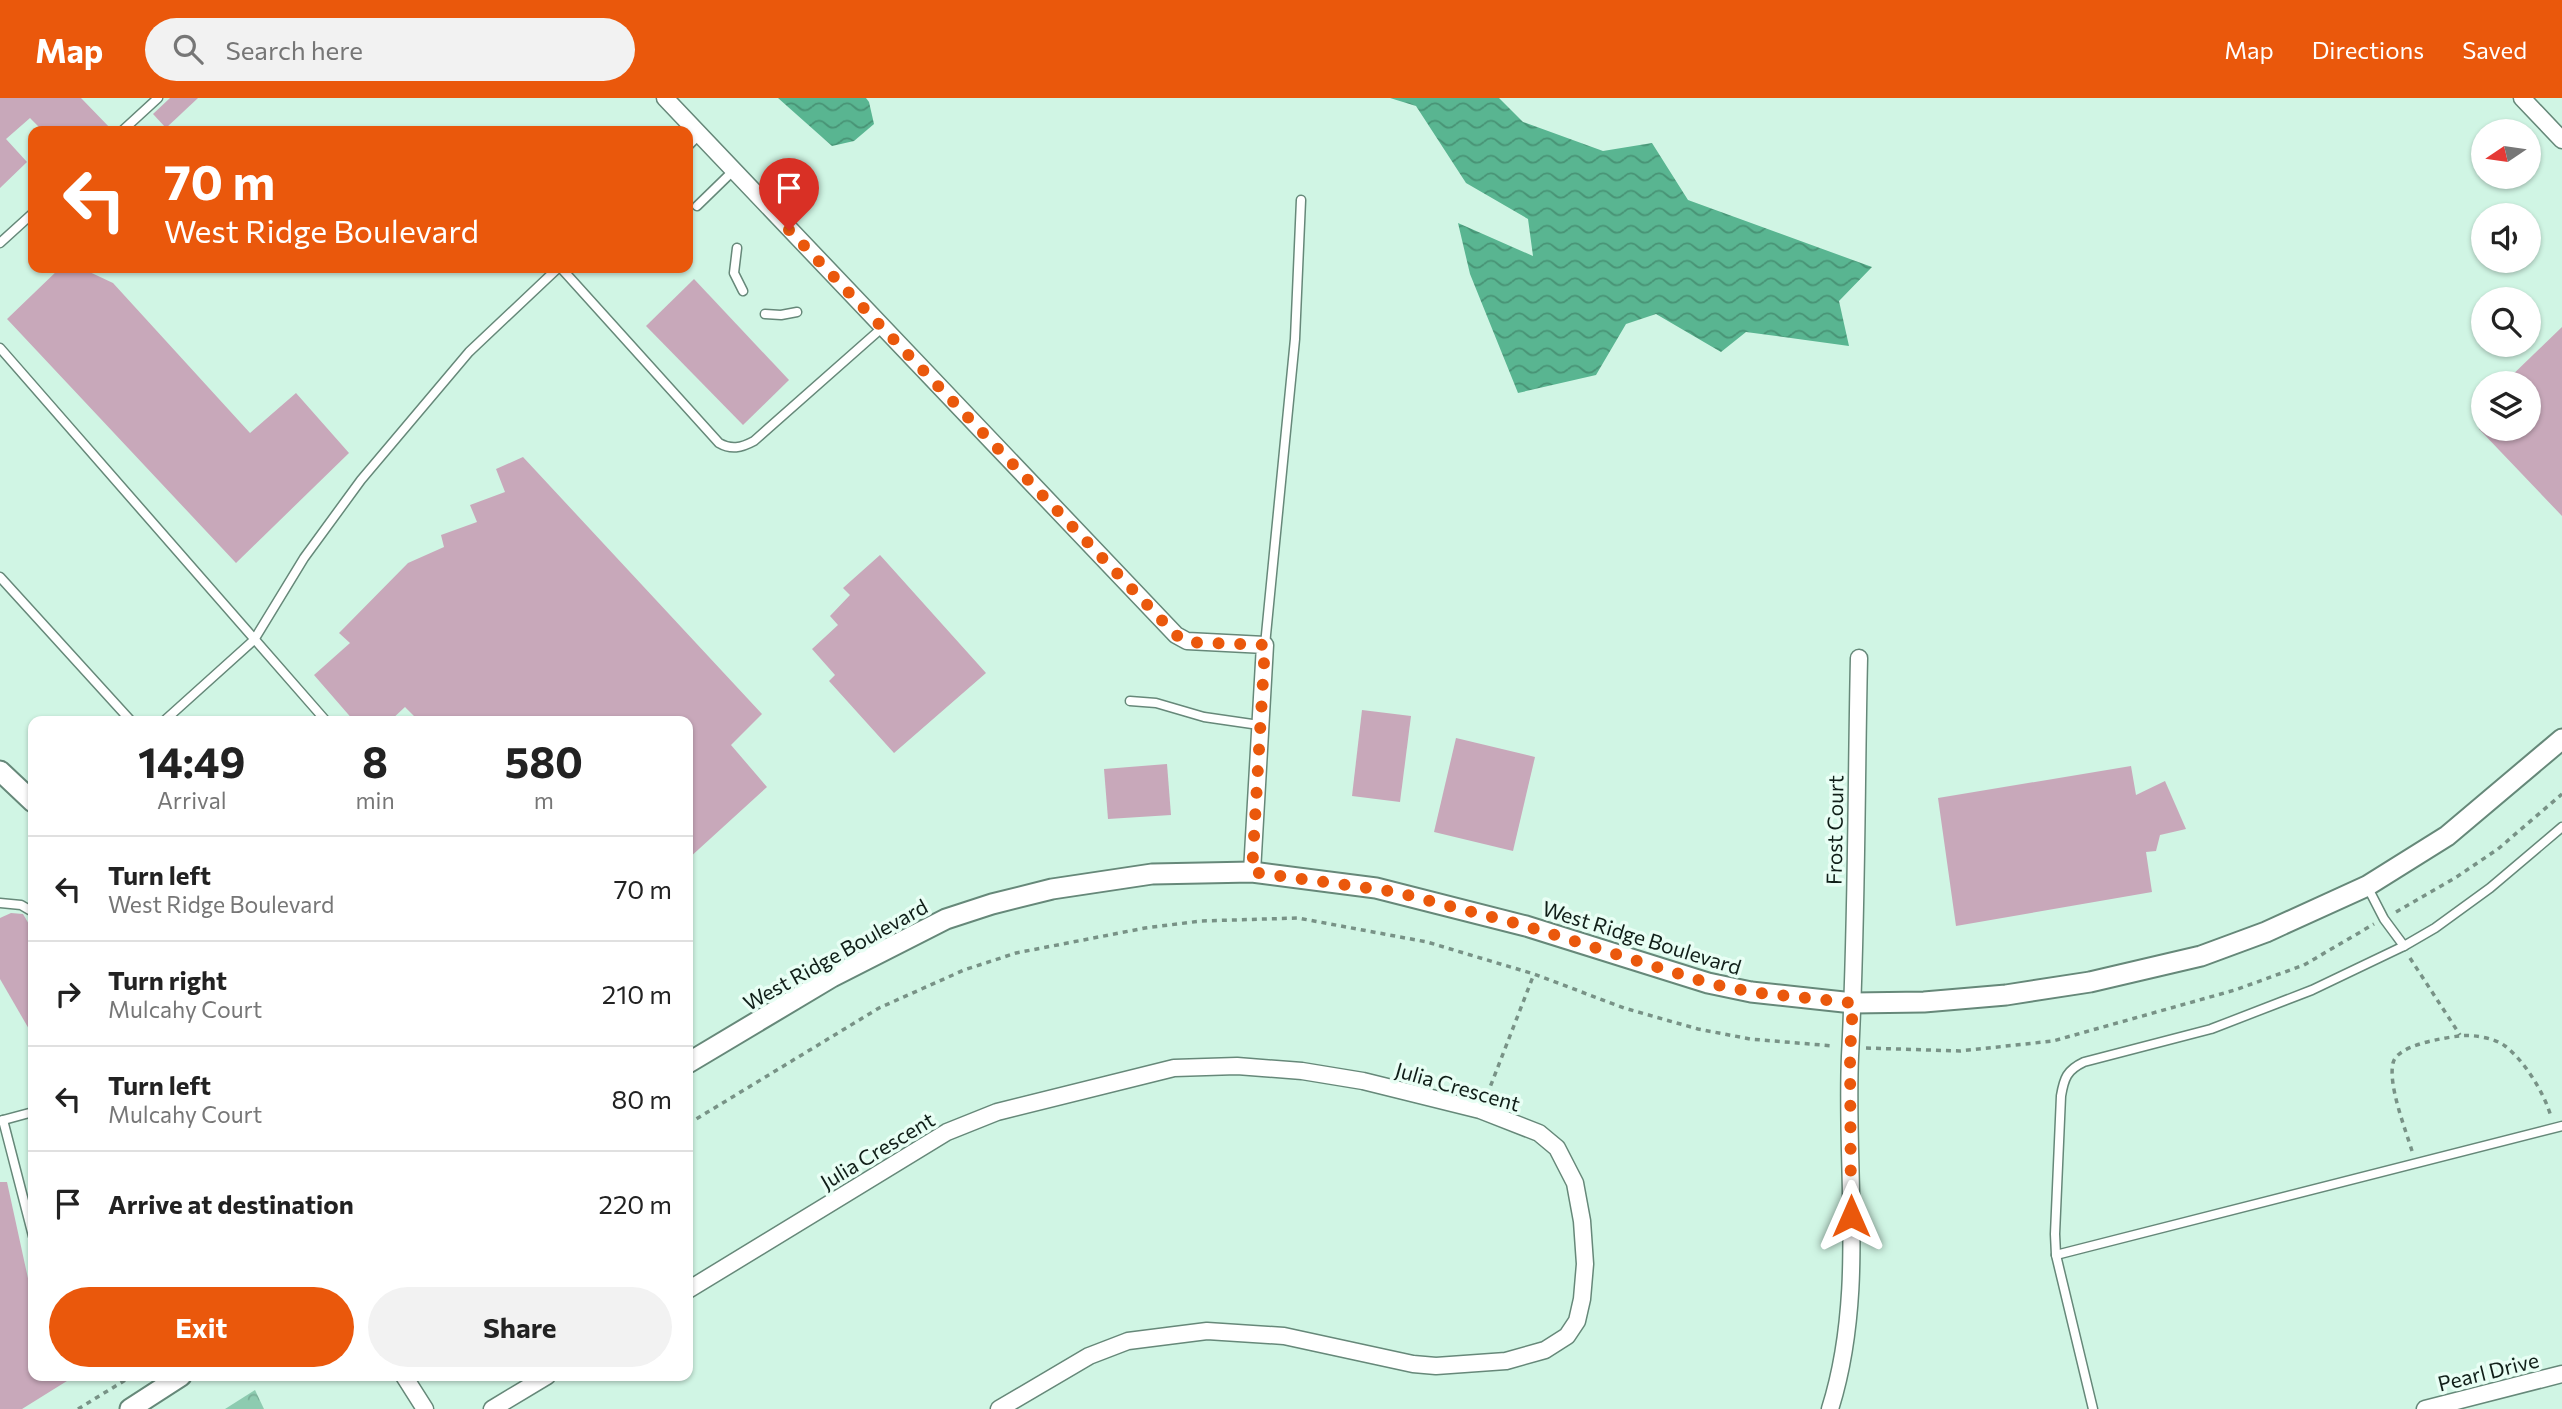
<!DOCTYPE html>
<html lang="en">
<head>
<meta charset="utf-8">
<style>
  body { margin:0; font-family:Commissioner,sans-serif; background:#f2f2f2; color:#222; height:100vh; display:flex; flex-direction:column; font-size:26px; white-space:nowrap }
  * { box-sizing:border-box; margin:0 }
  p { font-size:23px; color:#767676 }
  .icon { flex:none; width:38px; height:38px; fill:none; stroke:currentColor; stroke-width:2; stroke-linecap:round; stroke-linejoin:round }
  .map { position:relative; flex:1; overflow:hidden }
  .side { position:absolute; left:28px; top:618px; width:665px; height:665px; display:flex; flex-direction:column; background:#fff; border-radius:14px; box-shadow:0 2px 5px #0004 }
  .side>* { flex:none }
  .hud { position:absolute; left:28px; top:28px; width:665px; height:147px; border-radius:14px; box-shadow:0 2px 5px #0004; background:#ea580c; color:#fff; overflow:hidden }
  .needle { width:46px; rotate:257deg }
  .controls { position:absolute; left:2471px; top:21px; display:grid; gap:14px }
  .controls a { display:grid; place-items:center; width:70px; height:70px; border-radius:50%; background:#fff; box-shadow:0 2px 5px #0004; font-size:35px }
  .pin { position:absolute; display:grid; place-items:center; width:60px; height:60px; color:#fff; margin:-72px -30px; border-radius:50% 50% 50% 0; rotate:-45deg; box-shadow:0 0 7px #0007 }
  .pin .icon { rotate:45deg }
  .me { position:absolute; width:77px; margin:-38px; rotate:0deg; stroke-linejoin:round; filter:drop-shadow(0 0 5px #0008) }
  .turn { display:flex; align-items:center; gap:24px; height:147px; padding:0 21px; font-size:32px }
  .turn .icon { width:91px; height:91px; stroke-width:2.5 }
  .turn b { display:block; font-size:49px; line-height:60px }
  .eta { display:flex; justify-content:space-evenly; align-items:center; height:119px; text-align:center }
  .eta b { font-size:42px; font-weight:700; line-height:49px }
  .action { display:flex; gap:14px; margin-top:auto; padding:14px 21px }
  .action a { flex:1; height:80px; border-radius:42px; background:#ea580c; color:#fff; font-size:28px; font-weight:700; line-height:80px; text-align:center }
  .action a+a { background:#f2f2f2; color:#222 }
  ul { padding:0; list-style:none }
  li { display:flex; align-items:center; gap:21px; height:105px; padding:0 21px; border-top:2px solid #e0e0e0 }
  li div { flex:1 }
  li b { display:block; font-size:26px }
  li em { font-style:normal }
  header { display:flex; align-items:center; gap:42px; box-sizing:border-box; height:98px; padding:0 35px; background:#ea580c; color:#fff }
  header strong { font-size:33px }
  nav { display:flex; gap:38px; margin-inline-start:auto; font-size:24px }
  .search { width:490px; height:63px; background:#f2f2f2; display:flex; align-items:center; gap:18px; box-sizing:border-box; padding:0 24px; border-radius:38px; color:#767676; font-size:26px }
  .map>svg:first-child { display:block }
</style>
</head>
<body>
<header>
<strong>Map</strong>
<div class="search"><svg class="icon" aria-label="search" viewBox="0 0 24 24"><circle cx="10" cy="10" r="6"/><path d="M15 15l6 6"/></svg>Search here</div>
<nav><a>Map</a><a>Directions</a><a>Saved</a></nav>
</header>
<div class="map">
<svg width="2562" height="1311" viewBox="0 0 2562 1311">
  <defs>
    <pattern id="forest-crowns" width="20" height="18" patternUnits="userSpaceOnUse" patternTransform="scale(1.75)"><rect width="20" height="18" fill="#8dcbb0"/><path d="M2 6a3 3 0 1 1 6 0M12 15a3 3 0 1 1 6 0" fill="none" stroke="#79ae97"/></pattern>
    <pattern id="water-waves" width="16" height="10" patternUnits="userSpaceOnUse" patternTransform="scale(1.75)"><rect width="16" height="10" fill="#59b591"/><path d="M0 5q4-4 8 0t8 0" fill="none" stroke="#489375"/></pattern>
  </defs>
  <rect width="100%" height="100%" fill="#d0f5e4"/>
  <path fill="url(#forest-crowns)" d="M255 1292 264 1311H225Z"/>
  <g fill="url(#water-waves)">
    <path d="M778 0H866L869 4 874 26 854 43 832 48Z"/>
    <path d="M1390 0H1499L1523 24 1603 53 1652 45 1688 102 1872 169 1839 203 1849 248 1746 234 1721 254 1656 216 1626 226 1596 277 1518 295 1470 176 1458 125 1533 158 1528 121 1466 85 1416 8Z"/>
  </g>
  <g fill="#c8a8ba">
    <path d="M0 0H81L113 33H43L30 20 6 41 27 64 0 90Z"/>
    <path d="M170 0H198L166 30 153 16Z"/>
    <path d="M60 170H81L113 185 250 335 296 295 349 355 236 465 7 221Z"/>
    <path d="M694 181 789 282 743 327 646 228Z"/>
    <path d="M2562 229V418L2479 331H2529V285H2504Z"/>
    <path d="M523 359 762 616 731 647 767 689 688 761V623H419L405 609 390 623H354L314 577 350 545 339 535 408 465 444 449 441 437 477 424 470 407 505 394 496 371Z"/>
    <path d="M880 457 986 575 894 655 829 583 835 577 812 551 838 527 830 518 850 497 843 490Z"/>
    <path d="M1362 612 1411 618 1400 704 1352 698Z"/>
    <path d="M1456 640 1535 659 1513 753 1434 734Z"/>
    <path d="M1167 666 1171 717 1108 721 1104 671Z"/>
    <path d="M2131 668 2136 697 2165 683 2186 731 2160 737 2156 753 2146 754 2152 794 1956 828 1938 700Z"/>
    <path d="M11 815 23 816 33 833V938L0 881V820Z"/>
    <path d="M0 1084H7L29 1185 33 1191V1278H75L22 1311H0Z"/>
  </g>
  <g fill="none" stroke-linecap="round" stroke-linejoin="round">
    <g stroke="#668879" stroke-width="11">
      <g id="service">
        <path d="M122 33 158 0"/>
        <path d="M688 48 699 37"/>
        <path d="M697 108 733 73"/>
        <path d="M0 145 33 115"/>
        <path d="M737 150 734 175 743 193"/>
        <path d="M561 170 719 345C731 352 741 350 754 343L883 229"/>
        <path d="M765 216 781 217 797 214"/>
        <path d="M0 250 326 623"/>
        <path d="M0 479 131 623"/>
        <path d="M1265 547 1295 241 1301 102"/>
        <path d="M1130 603 1156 605 1204 619 1259 627"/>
        <path d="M164 623 254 542 304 460 361 382 469 254 558 170"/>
        <path d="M2367 788 2384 821 2404 848"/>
        <path d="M0 805 21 807 33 814"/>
        <path d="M3 1022 33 1138"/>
        <path d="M0 1023 33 1014"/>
        <path d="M2056 1157 2562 1028"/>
        <path d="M2093 1311 2056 1157 2055 1136 2061 998C2064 980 2067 972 2084 964L2211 931 2312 892 2404 848 2435 830 2490 790 2562 729"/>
      </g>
    </g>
    <g stroke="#668879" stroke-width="19">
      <g id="minor">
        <path d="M665 0 1176 537 1187 543 1265 547 1252 774"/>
        <path d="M2522 0 2562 42"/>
        <path d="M688 1192 947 1034 997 1014 1174 970 1237 968 1302 973 1363 983 1480 1012 1539 1035 1557 1050 1575 1085 1582 1123 1585 1166 1582 1201 1577 1223 1567 1238 1545 1252 1506 1263 1436 1268 1413 1266 1284 1238 1207 1233 1128 1243 1089 1258 999 1311"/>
        <path d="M404 1278 425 1311"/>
        <path d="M492 1311 547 1278"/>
        <path d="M1830 1311C1866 1197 1845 1075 1850 958 1857 826 1856 693 1859 560"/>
        <path d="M2425 1311 2562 1276"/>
      </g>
    </g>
    <g stroke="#668879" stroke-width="23">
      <g id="tertiary">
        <path d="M0 673 33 704"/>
        <path d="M688 965 832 879 946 821 992 806 1052 791 1152 776 1252 774 1376 790 1526 828 1708 885 1751 894 1853 905 1924 904 2006 897 2090 884 2201 858 2266 834 2367 788 2447 738 2562 641"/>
        <path d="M130 1311 181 1278"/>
      </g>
    </g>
    <g stroke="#789286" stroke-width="3.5" stroke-dasharray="5 5" stroke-linecap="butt">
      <path d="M2396 814 2455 780 2498 751 2562 696"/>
      <path d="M2410 860 2460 937"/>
      <path d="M1866 950 1960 953 2053 943 2235 892 2304 867 2374 826"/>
      <path d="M1487 997 1534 876"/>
      <path d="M688 1026 879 910 964 872 1016 855 1145 830 1201 823 1298 820 1427 844 1534 876 1624 910 1698 931 1750 941 1834 948"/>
      <path d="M2412 1053C2405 1030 2388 987 2393 965 2397 947 2443 940 2459 938 2472 936 2495 940 2505 948 2524 962 2545 996 2551 1019"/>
      <path d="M78 1311 132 1278"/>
    </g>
    <use href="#service" stroke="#fff" stroke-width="8"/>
    <use href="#minor" stroke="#fff" stroke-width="16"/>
    <use href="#tertiary" stroke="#fff" stroke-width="19"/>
  </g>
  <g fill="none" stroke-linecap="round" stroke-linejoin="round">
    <path stroke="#ea580c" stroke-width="12" stroke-dasharray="0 21.6" d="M789 132 1176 537 1187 544 1265 547 1252 774 1396 794 1526 828 1708 885 1751 894 1853 905 1850 956 1851 1118"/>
  </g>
  <g text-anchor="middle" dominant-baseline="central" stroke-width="7" stroke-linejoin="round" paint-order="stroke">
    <g font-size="21" fill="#101e18" stroke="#e8fef4">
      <text transform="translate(1834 732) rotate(-89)">Frost Court</text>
      <text transform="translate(1642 839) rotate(17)">West Ridge Boulevard</text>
      <text transform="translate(835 856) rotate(-29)">West Ridge Boulevard</text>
      <text transform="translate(1458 988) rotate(16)">Julia Crescent</text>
      <text transform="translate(877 1052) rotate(-31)">Julia Crescent</text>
      <text transform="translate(2488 1273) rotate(-14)">Pearl Drive</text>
    </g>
  </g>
</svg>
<div class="controls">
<a><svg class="needle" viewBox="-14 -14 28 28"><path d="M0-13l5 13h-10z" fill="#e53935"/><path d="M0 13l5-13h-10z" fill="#767676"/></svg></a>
<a><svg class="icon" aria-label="sound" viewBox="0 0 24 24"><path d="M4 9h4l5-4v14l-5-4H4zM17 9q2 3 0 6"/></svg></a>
<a><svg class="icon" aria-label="search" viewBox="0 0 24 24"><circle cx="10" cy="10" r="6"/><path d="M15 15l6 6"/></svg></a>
<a><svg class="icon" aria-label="layers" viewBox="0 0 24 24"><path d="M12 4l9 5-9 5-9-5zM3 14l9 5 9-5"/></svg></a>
</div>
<div class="pin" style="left:789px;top:132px;background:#d93025"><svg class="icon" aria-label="arrive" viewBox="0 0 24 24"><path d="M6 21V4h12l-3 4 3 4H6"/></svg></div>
<svg class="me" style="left:1851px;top:1118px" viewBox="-20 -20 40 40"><path d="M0-17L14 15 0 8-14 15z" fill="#ea580c" stroke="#fff" stroke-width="4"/></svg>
<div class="hud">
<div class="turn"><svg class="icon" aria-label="left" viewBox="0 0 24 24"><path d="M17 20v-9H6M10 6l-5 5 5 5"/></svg><div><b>70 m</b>West Ridge Boulevard</div></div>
</div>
<section class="side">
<div class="eta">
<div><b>14:49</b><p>Arrival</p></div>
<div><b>8</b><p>min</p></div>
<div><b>580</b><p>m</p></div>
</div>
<ul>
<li><svg class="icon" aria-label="left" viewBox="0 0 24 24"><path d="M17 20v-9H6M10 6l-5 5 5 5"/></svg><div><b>Turn left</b><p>West Ridge Boulevard</p></div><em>70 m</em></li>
<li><svg class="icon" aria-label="right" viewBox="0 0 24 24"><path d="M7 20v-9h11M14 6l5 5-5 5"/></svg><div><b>Turn right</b><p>Mulcahy Court</p></div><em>210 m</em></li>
<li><svg class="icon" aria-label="left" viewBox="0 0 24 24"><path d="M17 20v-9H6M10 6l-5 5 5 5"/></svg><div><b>Turn left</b><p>Mulcahy Court</p></div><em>80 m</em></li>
<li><svg class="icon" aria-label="arrive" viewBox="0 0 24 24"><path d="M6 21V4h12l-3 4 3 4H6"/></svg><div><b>Arrive at destination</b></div><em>220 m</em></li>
</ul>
<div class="action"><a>Exit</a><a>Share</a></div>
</section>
</div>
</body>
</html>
